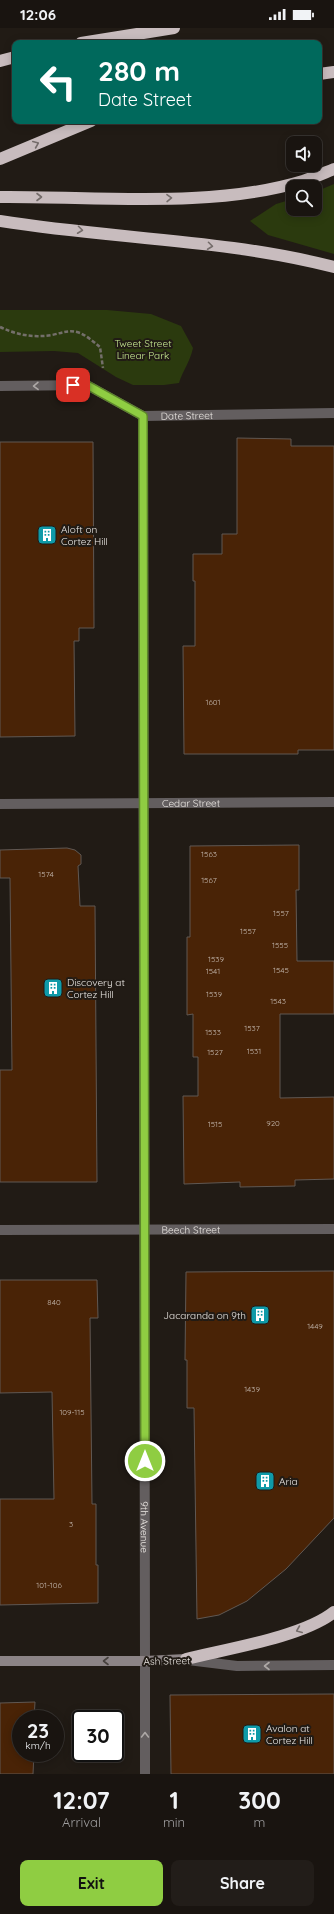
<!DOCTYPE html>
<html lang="en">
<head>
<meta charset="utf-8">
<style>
  body { margin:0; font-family:Quicksand,sans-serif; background:#221d19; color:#f1f3f6; height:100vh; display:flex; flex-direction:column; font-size:15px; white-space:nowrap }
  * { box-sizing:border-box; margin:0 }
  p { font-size:13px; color:#9f9e9f }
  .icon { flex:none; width:22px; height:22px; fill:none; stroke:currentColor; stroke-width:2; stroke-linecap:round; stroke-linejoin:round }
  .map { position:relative; height:1746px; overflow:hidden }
  .panel { display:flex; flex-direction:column; background:#191410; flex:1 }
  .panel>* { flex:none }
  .banner { position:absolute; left:12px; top:12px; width:310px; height:84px; border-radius:8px; box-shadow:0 2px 10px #0003,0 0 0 1px #373330; background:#00695c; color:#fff; overflow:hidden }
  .tools { position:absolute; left:286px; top:108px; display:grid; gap:8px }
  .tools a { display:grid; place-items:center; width:36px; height:36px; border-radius:8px; background:#191410; box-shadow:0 2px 10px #0003,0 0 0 1px #373330; font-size:20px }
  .speed { position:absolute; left:12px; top:1682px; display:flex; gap:8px; font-size:20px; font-weight:700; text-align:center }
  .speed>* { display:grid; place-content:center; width:52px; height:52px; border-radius:50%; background:#191410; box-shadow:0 2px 10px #0003,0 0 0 1px #373330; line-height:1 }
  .speed small { font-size:10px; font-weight:400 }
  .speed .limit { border:2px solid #111; border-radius:6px; background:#fff; color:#111 }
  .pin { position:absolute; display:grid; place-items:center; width:34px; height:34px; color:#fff; margin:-17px; border-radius:8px; box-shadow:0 2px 6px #0006 }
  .me { position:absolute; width:44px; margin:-22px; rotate:0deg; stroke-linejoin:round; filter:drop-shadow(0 0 3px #0008) }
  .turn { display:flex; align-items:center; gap:14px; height:84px; padding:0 20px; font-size:18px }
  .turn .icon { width:52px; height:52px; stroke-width:2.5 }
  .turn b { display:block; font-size:28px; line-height:34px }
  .eta { display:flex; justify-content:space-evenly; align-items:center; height:68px; text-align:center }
  .eta b { font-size:24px; font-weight:800; line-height:28px }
  .button { display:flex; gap:8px; margin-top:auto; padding:8px 20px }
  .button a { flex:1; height:46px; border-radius:8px; background:#8fcd42; color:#111; font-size:16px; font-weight:800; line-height:46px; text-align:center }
  .button a+a { background:#221d19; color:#f1f3f6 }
  .status { display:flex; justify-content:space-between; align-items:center; height:28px; padding:0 20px; background:#191410; direction:ltr }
  .status svg { height:11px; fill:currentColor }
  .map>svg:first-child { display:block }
</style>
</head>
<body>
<div class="status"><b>12:06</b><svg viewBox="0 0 49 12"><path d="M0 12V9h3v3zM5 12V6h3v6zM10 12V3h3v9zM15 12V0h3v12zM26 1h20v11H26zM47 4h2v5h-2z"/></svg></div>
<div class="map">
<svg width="334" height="1746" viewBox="0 0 334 1746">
  <rect width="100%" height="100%" fill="#211b15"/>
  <g fill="#2b3a0e">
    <path d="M334 156V226L268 207 250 193 276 176 293 171V181H315V164Z"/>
    <path d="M0 282H107L151 286 181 298 193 320C190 334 183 342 179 355L164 357H133L116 349 78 325 54 323 0 324Z"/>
  </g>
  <g fill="#492306" stroke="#605853">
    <path d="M237 410 291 411V418H334V722H298V726H184L183 618H195V553H193V526H222V506H237Z"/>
    <path d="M0 414H93L94 600H79V613H74L75 708 0 709Z"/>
    <path d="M299 817V862H296L297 933H334V986H280V1070L334 1069V1151L295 1152V1158L240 1159V1154L184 1156 183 1068H198V1029H193V986L187 987V909H190V818Z"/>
    <path d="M67 820 75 822 81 827V836L78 838 80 878H95L97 1154H0V1042H12L10 850H0V822Z"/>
    <path d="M334 1243V1490L286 1541 247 1573 219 1587 197 1591 194 1380H187V1332H185L186 1244Z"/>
    <path d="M0 1252H97L98 1290H90L92 1476H96V1537H98V1575L0 1577V1471H54L52 1364 0 1365Z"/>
    <path d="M334 1666V1746H171L170 1667Z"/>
    <path d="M35 1674 34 1691H21V1725H34L33 1746H0V1675Z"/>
  </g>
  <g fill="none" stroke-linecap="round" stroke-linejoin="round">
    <path stroke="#746f6a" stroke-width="2.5" stroke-dasharray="4 2" stroke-linecap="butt" d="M0 299C17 307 33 310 52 307 62 305 69 301 80 305 87 308 94 314 100 319L103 340"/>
    <g stroke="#635e5f" stroke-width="10">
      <path id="s1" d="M0 358 87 357 143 388 334 385"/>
      <path id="s2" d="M143 388 145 1633"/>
      <path id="s3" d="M0 776 334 774"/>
      <path id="s4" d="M0 1202 334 1201"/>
    </g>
    <g stroke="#635e5f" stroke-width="10">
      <path d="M188 1632 237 1638 334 1637"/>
      <path d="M145 1746V1633"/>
    </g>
    <path stroke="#8c8486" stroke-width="10" d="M0 1633H145L186 1631"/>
    <g stroke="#c8bcbe" stroke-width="12">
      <path d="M81 15 174 0"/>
      <path d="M0 33 15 29"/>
      <path d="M319 46 334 44"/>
      <path d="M0 131 91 93"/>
      <path d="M0 169C96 168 211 181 303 153 313 150 324 145 334 141"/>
      <path d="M0 193C111 211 225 211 334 239"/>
      <path d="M186 1631C226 1621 303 1609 334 1584"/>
    </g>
  </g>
  <defs><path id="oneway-chevron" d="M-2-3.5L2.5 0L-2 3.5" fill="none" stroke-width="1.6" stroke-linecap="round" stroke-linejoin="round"/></defs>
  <g stroke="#746c6a">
    <use href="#oneway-chevron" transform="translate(36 116) rotate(-23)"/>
    <use href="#oneway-chevron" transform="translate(39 169)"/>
    <use href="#oneway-chevron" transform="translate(169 170) rotate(-1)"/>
    <use href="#oneway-chevron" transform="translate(80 202) rotate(7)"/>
    <use href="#oneway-chevron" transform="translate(210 218) rotate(7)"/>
    <use href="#oneway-chevron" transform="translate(299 1602) rotate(157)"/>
  </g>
  <g stroke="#ada8a6">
    <use href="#oneway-chevron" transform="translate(36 358) rotate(179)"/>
    <use href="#oneway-chevron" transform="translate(267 1638) rotate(180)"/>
    <use href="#oneway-chevron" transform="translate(145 1707) rotate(-90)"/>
  </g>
  <use stroke="#46403d" href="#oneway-chevron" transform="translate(106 1633) rotate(-180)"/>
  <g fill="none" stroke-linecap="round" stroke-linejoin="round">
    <g stroke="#5d852b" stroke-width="10">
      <path id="route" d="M73 357H87L143 388 145 1433"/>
    </g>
    <use href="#route" stroke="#8fcd42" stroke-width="7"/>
  </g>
  <defs>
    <g id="building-square" transform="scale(1)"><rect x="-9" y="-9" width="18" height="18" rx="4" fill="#0f9aa8" stroke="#211b15"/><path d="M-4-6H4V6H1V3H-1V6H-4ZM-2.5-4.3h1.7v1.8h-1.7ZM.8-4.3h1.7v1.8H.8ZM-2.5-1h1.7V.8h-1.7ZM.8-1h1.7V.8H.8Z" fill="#fff"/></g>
  </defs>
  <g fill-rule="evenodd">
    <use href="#building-square" x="47" y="507"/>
    <use href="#building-square" x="53" y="960"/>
    <use href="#building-square" x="260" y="1287"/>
    <use href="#building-square" x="265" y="1453"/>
    <use href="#building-square" x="252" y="1706"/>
  </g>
  <g text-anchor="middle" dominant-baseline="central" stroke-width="4" stroke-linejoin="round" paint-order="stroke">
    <g font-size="8" fill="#c1b4aa">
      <text x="213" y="674">1601</text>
      <text x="209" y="826">1563</text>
      <text x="46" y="846">1574</text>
      <text x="209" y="852">1567</text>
      <text x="281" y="885">1557</text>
      <text x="248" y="903">1557</text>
      <text x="280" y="917">1555</text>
      <text x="216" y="931">1539</text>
      <text x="281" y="942">1545</text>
      <text x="213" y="943">1541</text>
      <text x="214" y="966">1539</text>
      <text x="278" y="973">1543</text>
      <text x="252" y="1000">1537</text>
      <text x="213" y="1004">1533</text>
      <text x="254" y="1023">1531</text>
      <text x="215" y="1024">1527</text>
      <text x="273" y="1095">920</text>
      <text x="215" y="1096">1515</text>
      <text x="54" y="1274">840</text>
      <text x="315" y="1298">1449</text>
      <text x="252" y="1361">1439</text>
      <text x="72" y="1384">109-115</text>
      <text x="71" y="1496">3</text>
      <text x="49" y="1557">101-106</text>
    </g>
    <g font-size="10" fill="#c5e790" stroke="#211b15">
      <text x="143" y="315">Tweet Street<tspan x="143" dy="12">Linear Park</tspan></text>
    </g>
    <g font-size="10" fill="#e9e5e1" stroke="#211b15">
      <text stroke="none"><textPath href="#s1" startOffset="195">Date Street</textPath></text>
      <text stroke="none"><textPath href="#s3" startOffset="191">Cedar Street</textPath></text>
      <text stroke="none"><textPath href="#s4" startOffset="191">Beech Street</textPath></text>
      <text stroke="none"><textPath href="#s2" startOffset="1111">9th Avenue</textPath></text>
      <text transform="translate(167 1633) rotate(-1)">Ash Street</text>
    </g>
    <g font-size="10" fill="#e9e5e1" stroke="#211b15" text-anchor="start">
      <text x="61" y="501">Aloft on<tspan x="61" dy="12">Cortez Hill</tspan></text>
      <text x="67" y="954">Discovery at<tspan x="67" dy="12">Cortez Hill</tspan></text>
      <text x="246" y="1287" text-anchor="end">Jacaranda on 9th</text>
      <text x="279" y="1453">Aria</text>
      <text x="266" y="1700">Avalon at<tspan x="266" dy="12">Cortez Hill</tspan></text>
    </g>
  </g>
</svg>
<div class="tools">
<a><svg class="icon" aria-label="sound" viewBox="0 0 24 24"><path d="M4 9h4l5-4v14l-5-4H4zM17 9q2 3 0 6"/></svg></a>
<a><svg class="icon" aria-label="search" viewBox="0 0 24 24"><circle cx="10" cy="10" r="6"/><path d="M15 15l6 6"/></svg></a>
</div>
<div class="speed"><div>23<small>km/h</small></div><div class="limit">30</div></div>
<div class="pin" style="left:73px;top:357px;background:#d93025"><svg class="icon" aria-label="arrive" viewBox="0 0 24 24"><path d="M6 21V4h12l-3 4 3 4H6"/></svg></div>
<svg class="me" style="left:145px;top:1433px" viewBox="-20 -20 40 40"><circle r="17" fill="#8fcd42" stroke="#fff" stroke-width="3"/><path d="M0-11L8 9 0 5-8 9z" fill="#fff"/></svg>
<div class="banner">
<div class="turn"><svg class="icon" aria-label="left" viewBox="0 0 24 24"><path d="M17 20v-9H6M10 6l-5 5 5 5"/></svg><div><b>280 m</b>Date Street</div></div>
</div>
</div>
<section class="panel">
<div class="eta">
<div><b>12:07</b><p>Arrival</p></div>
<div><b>1</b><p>min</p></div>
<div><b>300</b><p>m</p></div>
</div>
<div class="button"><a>Exit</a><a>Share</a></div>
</section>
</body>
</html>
